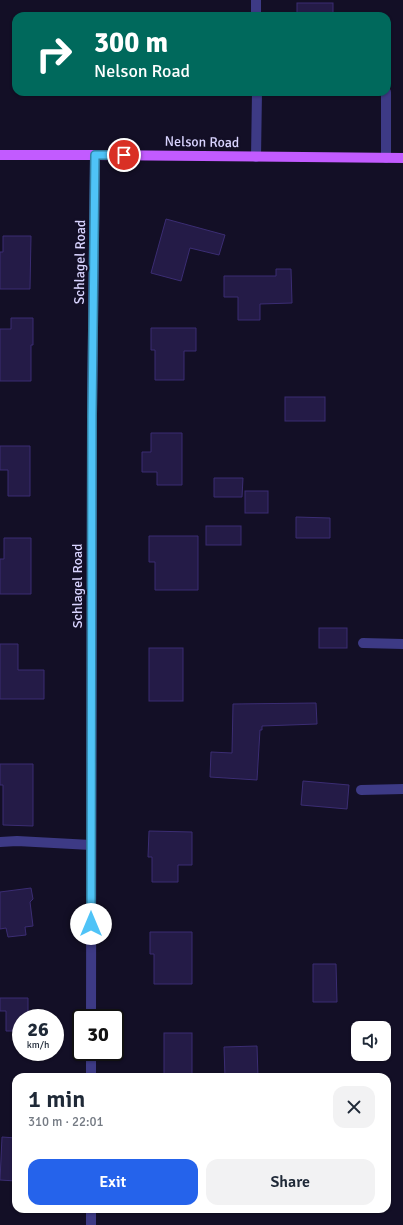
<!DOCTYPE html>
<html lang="en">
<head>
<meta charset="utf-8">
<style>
  body { margin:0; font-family:Signika,sans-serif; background:#f2f2f3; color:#1f2937; height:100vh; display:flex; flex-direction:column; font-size:15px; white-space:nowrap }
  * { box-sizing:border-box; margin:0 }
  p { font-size:13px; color:#747a83 }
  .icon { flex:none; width:22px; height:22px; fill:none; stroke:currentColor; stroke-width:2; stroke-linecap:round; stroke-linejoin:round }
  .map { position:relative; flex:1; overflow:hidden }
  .details { position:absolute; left:12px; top:1073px; width:379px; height:140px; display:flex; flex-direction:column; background:#fff; border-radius:12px; box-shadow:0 1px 3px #0004 }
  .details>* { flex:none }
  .banner { position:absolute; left:12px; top:12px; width:379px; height:84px; border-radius:12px; box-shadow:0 1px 3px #0004; background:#00695c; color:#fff; overflow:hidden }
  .buttons { position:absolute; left:351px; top:1021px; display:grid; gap:8px }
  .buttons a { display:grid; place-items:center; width:40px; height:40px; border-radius:8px; background:#fff; box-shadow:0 1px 3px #0004; font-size:20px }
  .speed { position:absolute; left:12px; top:1009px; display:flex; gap:8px; font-size:20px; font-weight:700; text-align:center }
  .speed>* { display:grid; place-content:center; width:52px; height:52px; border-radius:50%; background:#fff; box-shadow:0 1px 3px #0004; line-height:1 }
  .speed small { font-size:10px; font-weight:400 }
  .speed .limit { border:2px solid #111; border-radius:6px; background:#fff; color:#111 }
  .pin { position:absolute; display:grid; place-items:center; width:34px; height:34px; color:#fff; margin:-17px; border:2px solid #fff; border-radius:50%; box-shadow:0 1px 4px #0007 }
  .me { position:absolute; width:44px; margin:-22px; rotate:0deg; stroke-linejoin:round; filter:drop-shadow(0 0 3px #0008) }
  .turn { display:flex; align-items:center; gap:14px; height:84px; padding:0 16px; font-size:18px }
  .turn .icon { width:52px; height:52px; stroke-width:2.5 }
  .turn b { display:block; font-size:28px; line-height:34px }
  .round { display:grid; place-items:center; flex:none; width:42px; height:42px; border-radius:12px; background:#f2f2f3 }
  .overview { display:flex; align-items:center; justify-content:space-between; height:68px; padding:0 16px }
  h1 { font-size:24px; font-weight:600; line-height:30px }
  .action { display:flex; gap:8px; margin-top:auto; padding:8px 16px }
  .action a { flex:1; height:46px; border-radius:12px; background:#2563eb; color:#fff; font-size:16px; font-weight:600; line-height:46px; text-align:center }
  .action a+a { background:#f2f2f3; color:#1f2937 }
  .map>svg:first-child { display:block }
</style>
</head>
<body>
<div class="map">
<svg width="403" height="1225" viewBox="0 0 403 1225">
  <rect width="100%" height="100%" fill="#130f26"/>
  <g fill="#241b47" stroke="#3b2d73">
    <rect x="297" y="3" width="36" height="13"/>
    <path d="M166 219 225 235 219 255 190 248 181 281 151 273Z"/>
    <path d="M3 236H31L30 289H0V252H3Z"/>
    <path d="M276 269H291L292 303 260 304V320H238V297H224V276H276Z"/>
    <path d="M11 318H33V345H31V381H0V329H11Z"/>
    <path d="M151 328H196V351H184V380H155V350H151Z"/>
    <rect x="285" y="397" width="40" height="24"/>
    <path d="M151 433H182V485H157V472H142V452H151Z"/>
    <path d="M0 446H30V496H8V470H0Z"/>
    <path d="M214 478H243L242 497H214Z"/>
    <rect x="245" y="491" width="23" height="22"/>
    <path d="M296 517 330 518V538H296Z"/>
    <rect x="206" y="526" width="35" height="19"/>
    <path d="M149 536H198V590H155V562H149Z"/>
    <path d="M4 538H31V594H0V559H4Z"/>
    <rect x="319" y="628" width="28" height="20"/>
    <path d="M0 644H18V670H44V699H0Z"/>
    <rect x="149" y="648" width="34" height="53"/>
    <path d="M316 703 317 724 262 726V730H260L257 780 210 777 211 752 232 753 233 704Z"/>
    <path d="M0 764H33V826L3 825V785H0Z"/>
    <path d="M303 781 349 785 347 809 301 805Z"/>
    <path d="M149 831 192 832V865H178V882H152V857H148Z"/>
    <path d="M31 888 33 899 30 902 33 926 25 927 26 935 8 937 6 928 0 929V892Z"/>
    <path d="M150 932H192V984H154V954H150Z"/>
    <path d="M313 964H336L337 1002H313Z"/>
    <path d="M0 998H28V1018H21V1031H6V1011H0Z"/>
    <rect x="164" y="1033" width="28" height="44"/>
    <path d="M257 1046 258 1077H225L224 1047Z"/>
    <path d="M2 1137 16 1138V1181L0 1180Z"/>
  </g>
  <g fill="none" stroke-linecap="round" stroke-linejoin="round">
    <g stroke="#3d3a85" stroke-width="10">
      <path d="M256 0V16"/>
      <path d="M386 92V158"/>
      <path d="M256 157 257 92"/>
      <path d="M363 643 403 644"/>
      <path d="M361 790 403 789"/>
      <path d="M0 842 17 841 91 845"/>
      <path d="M91 1018 92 416 95 155"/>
      <path d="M91 1052V1077"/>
      <path d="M91 1209V1225"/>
    </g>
    <path stroke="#c25bff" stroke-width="10" d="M0 155H95L403 158"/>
  </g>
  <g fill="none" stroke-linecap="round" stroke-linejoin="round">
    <g stroke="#337fa1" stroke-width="10">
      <path id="route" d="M91 924 92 416 95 155H124"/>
    </g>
    <use href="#route" stroke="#4fc3f7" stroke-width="7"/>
  </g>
  <g text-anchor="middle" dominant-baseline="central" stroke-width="4" stroke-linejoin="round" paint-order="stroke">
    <g font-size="14" fill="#d9d4ff" stroke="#130f26">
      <text transform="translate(202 142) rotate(1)">Nelson Road</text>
      <text transform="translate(80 262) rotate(-89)">Schlagel Road</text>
      <text transform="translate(77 586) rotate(-90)">Schlagel Road</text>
    </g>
  </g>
</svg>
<div class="buttons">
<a><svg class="icon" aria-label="sound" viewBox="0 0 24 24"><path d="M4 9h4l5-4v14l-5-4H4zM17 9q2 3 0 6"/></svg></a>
</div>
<div class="speed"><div>26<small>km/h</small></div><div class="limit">30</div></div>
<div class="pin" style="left:124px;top:155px;background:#d93025"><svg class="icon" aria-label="arrive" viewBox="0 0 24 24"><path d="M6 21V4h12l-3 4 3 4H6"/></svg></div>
<svg class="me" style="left:91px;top:924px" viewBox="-20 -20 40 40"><circle r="19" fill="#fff"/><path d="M0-13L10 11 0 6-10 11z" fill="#4fc3f7"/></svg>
<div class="banner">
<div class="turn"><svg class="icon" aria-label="right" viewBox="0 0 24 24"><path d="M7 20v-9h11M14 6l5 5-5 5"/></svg><div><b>300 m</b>Nelson Road</div></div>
</div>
<section class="details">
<div class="overview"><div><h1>1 min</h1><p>310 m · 22:01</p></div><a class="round"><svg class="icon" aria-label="close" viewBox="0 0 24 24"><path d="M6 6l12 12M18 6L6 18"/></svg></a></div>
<div class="action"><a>Exit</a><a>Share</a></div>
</section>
</div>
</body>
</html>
